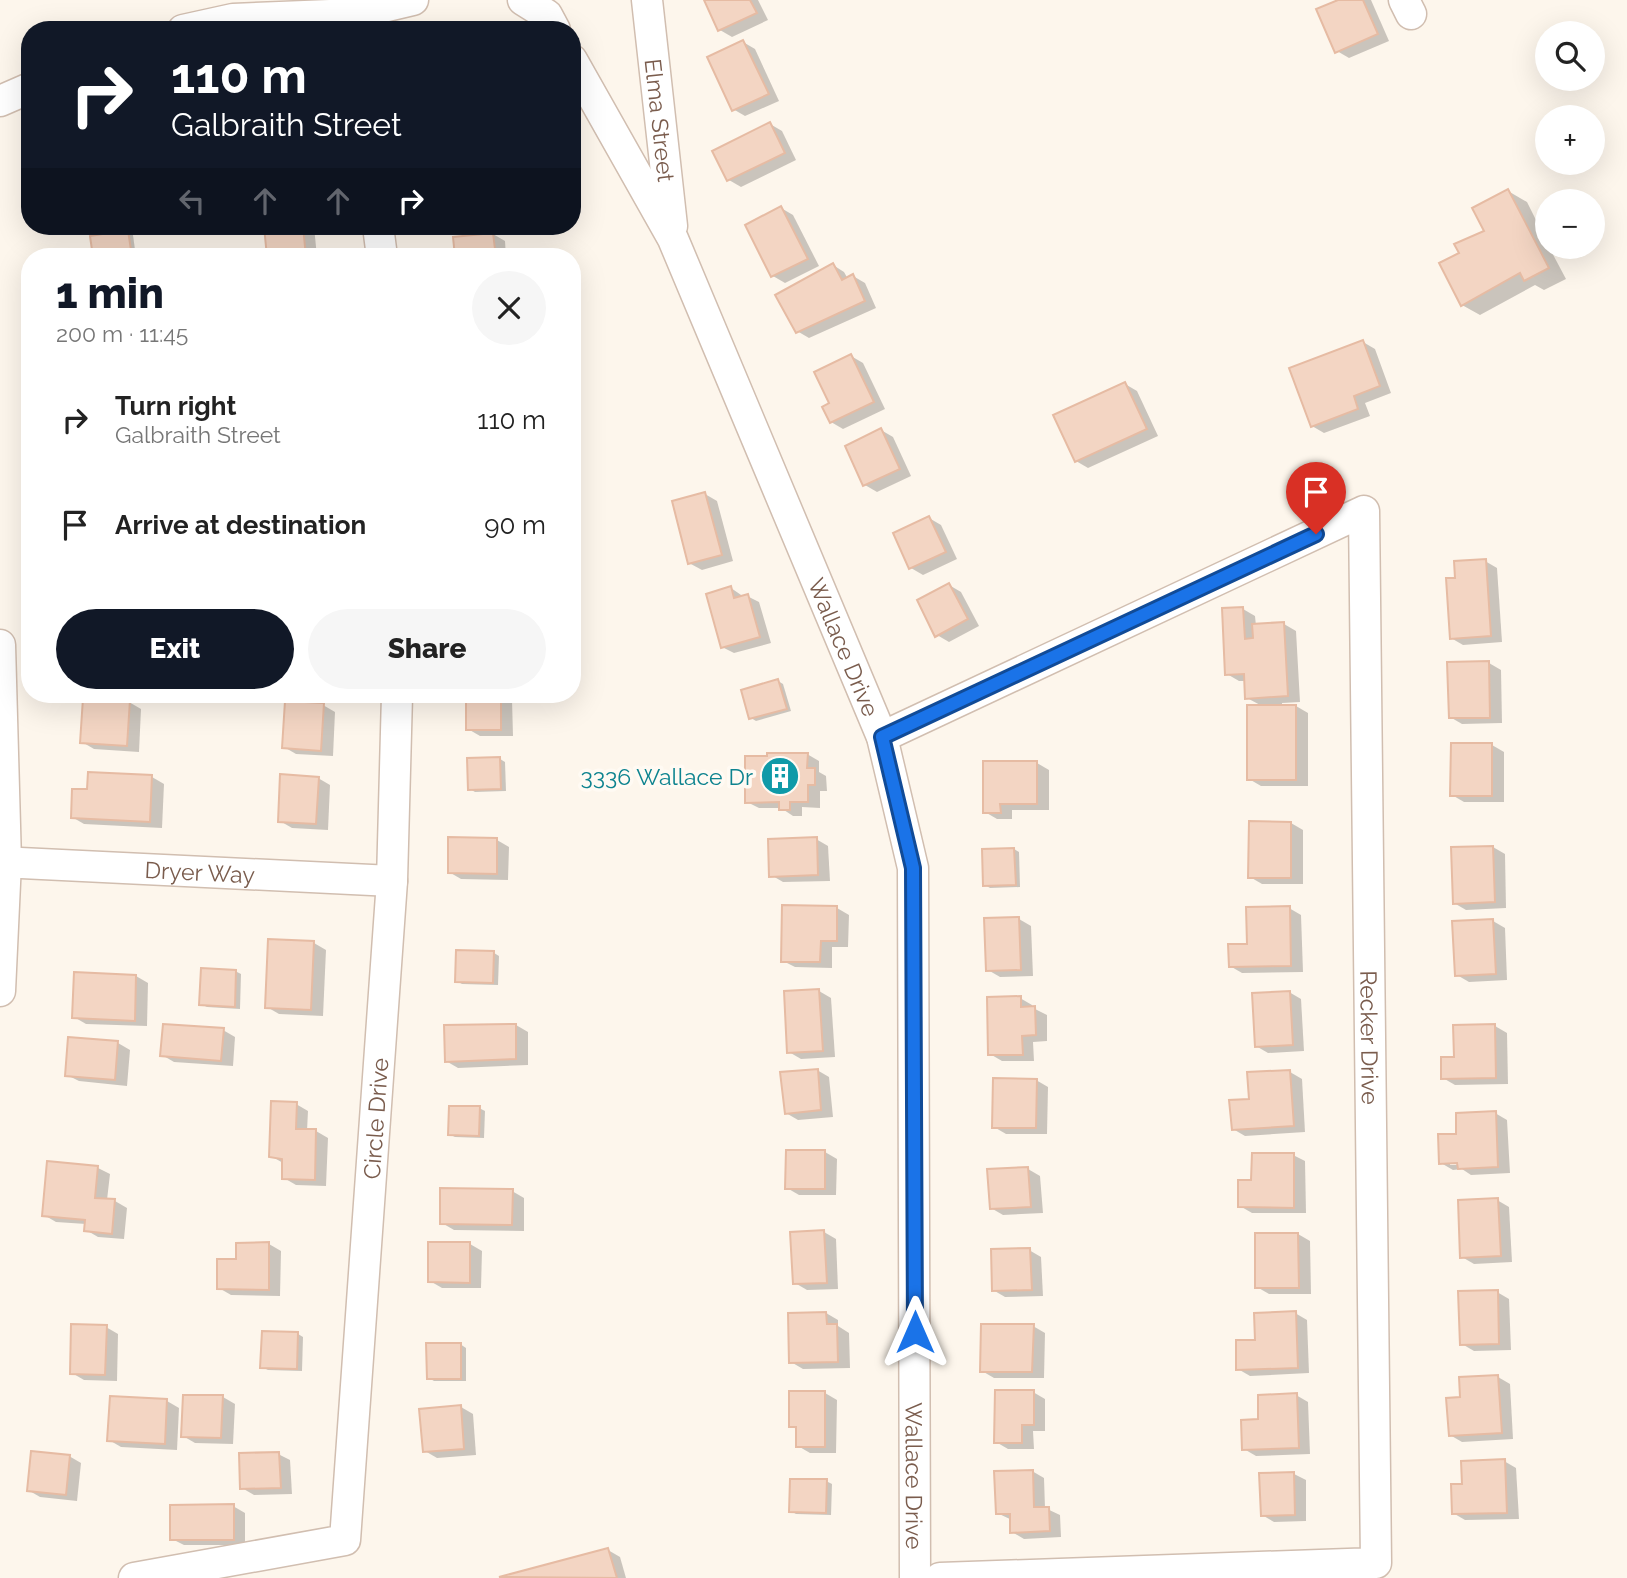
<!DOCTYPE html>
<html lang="en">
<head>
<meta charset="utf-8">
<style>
  body { margin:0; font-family:Raleway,sans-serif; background:#f6f6f6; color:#222; height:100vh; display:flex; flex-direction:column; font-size:26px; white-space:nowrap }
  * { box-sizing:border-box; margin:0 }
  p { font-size:23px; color:#767676 }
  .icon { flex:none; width:38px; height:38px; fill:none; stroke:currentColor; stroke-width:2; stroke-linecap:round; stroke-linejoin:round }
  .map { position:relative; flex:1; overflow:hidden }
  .side { position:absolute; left:21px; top:248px; width:560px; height:455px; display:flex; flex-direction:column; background:#fff; border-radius:28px; box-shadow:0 7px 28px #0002 }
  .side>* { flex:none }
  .banner { position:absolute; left:21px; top:21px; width:560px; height:214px; border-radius:28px; box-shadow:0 7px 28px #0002; background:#111827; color:#fff; overflow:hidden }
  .controls { position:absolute; left:1535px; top:21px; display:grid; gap:14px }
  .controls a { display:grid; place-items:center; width:70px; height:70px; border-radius:50%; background:#fff; box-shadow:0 7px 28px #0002; font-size:35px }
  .pin { position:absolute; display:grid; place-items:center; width:60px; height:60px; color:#fff; margin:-72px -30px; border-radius:50% 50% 50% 0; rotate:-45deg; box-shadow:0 0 7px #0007 }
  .pin .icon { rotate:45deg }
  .me { position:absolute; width:77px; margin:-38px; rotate:0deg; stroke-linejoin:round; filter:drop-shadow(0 0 5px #0008) }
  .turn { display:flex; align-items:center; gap:24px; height:147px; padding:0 35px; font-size:32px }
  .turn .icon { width:91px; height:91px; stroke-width:2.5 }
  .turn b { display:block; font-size:49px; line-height:60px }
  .lanes { display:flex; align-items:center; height:66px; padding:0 35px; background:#0003; justify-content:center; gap:35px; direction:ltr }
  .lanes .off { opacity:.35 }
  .round { display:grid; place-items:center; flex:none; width:74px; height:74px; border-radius:37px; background:#f6f6f6 }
  .summary { display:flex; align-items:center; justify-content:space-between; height:119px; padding:0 35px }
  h1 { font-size:42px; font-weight:800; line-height:52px; color:#111827 }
  .primary-button { display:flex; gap:14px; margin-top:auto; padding:14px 35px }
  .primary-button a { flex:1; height:80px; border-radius:42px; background:#111827; color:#fff; font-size:28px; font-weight:800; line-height:80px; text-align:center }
  .primary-button a+a { background:#f6f6f6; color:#222 }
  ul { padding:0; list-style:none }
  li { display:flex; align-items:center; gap:21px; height:105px; padding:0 35px }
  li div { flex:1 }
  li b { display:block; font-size:26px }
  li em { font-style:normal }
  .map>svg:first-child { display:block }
</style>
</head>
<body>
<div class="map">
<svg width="1627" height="1578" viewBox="0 0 1627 1578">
  <rect width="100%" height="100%" fill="#fdf6ec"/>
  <g fill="#0003" fill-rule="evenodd">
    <path d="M705 0H758L768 20 732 37 720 30Z"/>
    <path d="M1343 0H1371L1389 41 1349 58 1337 51Z"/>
    <path d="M743 42 755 49 779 101 745 116 733 109Z"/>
    <path d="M770 124 782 131 796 160 741 187 729 180Z"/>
    <path d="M1508 191 1527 202 1547 242V247H1549L1566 279 1544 290 1535 285 1480 315 1462 305 1461 253 1486 232Z"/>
    <path d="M781 208 793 215 819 266 785 283 773 276Z"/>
    <path d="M266 226H314L317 257H269Z"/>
    <path d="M127 232 133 235 136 257H95L92 237Z"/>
    <path d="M493 234 505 241 506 257H457L455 239Z"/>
    <path d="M833 265 844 272 848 279 853 276 865 283 876 308 809 338 797 331Z"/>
    <path d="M1363 342 1375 349 1391 393 1365 403 1370 416 1324 433 1312 426Z"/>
    <path d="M851 356 863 363 885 409 843 429 831 422V404Z"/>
    <path d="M1125 384 1137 391 1158 436 1088 468 1076 461Z"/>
    <path d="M881 430 893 437 911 476 877 492 865 485Z"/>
    <path d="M705 494 717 501 733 561 702 570 689 563Z"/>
    <path d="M929 518 941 525 957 559 923 575 911 568Z"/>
    <path d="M1485 561 1497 568 1502 642 1463 645 1451 638 1457 579Z"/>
    <path d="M949 585 961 592 979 626 949 642 937 635Z"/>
    <path d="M731 588 744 597 747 596 759 602 771 643 734 653 722 647Z"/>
    <path d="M1243 609 1255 616 1256 626 1284 624 1296 631 1300 702 1282 703V706H1296L1308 713V786H1261L1249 779 1262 706 1247 698 1246 681H1239L1227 674Z"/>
    <path d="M1489 663 1501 670 1502 723 1462 724 1450 717Z"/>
    <path d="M778 681 783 684 791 711 756 721 751 718Z"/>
    <path d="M467 695H517V699H512L513 736H480L468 729Z"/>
    <path d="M129 702 141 709 139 752 94 749 82 742Z"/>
    <path d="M323 705 335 712 333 756 296 754 284 747Z"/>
    <path d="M1492 745 1504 752V802H1464L1452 795Z"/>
    <path d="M807 754 819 761V772L826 776 827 791H820V808L802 807V816H793L781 808H759L747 802Z"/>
    <path d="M500 759 505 762 506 791 475 792 470 789Z"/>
    <path d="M1037 763 1049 770V810H1012V819H997L985 812Z"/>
    <path d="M152 777 164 784 162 828 84 824 72 817Z"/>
    <path d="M318 778 330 785 328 830 292 828 280 821Z"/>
    <path d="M1291 823 1303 830V884H1262L1250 877Z"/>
    <path d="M816 839 828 846 830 881 783 882 771 875Z"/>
    <path d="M497 840 509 847 508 880 461 879 449 872Z"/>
    <path d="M1493 847 1505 854 1506 908 1466 910 1454 903Z"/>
    <path d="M1014 849 1019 852 1020 887 990 888 985 885Z"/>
    <path d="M837 908 849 915 848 947H832V968L795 967 783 961Z"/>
    <path d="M1289 908 1301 915 1303 972 1242 973 1230 966 1248 946Z"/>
    <path d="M1019 919 1031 926 1033 976 1000 977 988 970Z"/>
    <path d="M1493 921 1505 928 1507 980 1469 982 1457 975Z"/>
    <path d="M314 943 326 950 323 1016 279 1014 267 1007Z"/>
    <path d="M494 953 499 956 498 985 462 984 457 981Z"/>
    <path d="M235 971 241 974 240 1009 207 1007 201 1004Z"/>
    <path d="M136 976 148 983 147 1026 86 1024 74 1017Z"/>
    <path d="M819 991 831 998 835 1057 801 1059 789 1052Z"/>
    <path d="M1289 992 1301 999 1304 1051 1268 1053 1256 1046Z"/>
    <path d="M1020 998 1032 1005 1033 1008 1047 1015V1041L1033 1042 1034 1061H1002L990 1054Z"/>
    <path d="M516 1025 528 1032V1065L458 1068 446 1061Z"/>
    <path d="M1495 1026 1507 1033 1508 1084 1455 1085 1443 1078 1456 1058Z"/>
    <path d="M223 1030 235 1037 233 1066 174 1062 162 1055Z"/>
    <path d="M118 1043 130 1050 127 1086 79 1081 67 1075Z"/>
    <path d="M817 1070 829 1077 833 1117 798 1120 786 1113Z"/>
    <path d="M1290 1072 1302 1079 1305 1132 1245 1136 1233 1129 1251 1101Z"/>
    <path d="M1036 1080 1048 1087 1047 1134H1006L994 1127Z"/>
    <path d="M296 1104 308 1111 307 1131H316L328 1138 326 1186 296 1185 284 1178 283 1163 271 1156Z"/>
    <path d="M479 1108 485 1111 484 1138 455 1137 449 1134Z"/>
    <path d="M1495 1113 1507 1120 1510 1173 1471 1175 1462 1169 1453 1170 1441 1163 1458 1135ZM1450 1162 1466 1165H1450Z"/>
    <path d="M825 1152 837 1159 836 1195H799L787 1188Z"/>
    <path d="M1293 1155 1305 1161 1306 1213H1252L1240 1206 1253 1182Z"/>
    <path d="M98 1168 110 1174 107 1200 115 1201 127 1208 124 1239 98 1237 86 1230V1224L56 1222 44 1215Z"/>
    <path d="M1028 1169 1040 1176 1043 1213 1003 1215 991 1208Z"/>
    <path d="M512 1191 524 1198V1231L454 1230 442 1223Z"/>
    <path d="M1497 1200 1509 1207 1512 1262 1474 1264 1462 1257Z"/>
    <path d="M824 1232 836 1239 838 1289 807 1290 795 1283Z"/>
    <path d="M1298 1234 1310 1241 1311 1294H1269L1257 1287Z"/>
    <path d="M269 1244 281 1251 280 1296 231 1295 219 1288 238 1261Z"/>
    <path d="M470 1244 482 1251 481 1288H442L430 1281Z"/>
    <path d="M1029 1250 1041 1257 1043 1296 1005 1297 993 1290Z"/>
    <path d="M1497 1292 1509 1299 1511 1350 1474 1351 1462 1344Z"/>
    <path d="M826 1313 838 1320V1326L849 1333 850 1368 803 1369 791 1362Z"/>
    <path d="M1295 1313 1307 1320 1309 1373 1250 1376 1238 1369 1257 1341Z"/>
    <path d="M1033 1326 1045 1333 1044 1378H994L982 1371Z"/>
    <path d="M106 1327 118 1334 117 1381 84 1380 72 1373Z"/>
    <path d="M298 1334 303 1337 302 1371 268 1370 262 1367Z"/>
    <path d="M460 1344 466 1348V1381H434L429 1378Z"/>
    <path d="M1498 1377 1510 1384 1513 1439 1462 1442 1450 1435 1462 1399Z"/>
    <path d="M1033 1392 1045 1399V1431H1033L1034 1449H1008L996 1442Z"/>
    <path d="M825 1393 837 1400 836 1453H810L798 1446V1430L791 1426Z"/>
    <path d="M1296 1395 1308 1402 1310 1454 1256 1456 1244 1449 1260 1421Z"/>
    <path d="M223 1397 235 1404 233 1444 195 1443 183 1436Z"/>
    <path d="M167 1401 179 1408 177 1450 121 1447 109 1440Z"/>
    <path d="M461 1407 473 1414 476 1455 437 1458 425 1451Z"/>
    <path d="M278 1454 290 1460 292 1494 254 1495 242 1488Z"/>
    <path d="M69 1456 81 1463 77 1501 40 1497 28 1490Z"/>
    <path d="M1504 1461 1516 1468 1519 1519 1465 1520 1453 1513 1464 1485Z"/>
    <path d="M1032 1471 1044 1478 1045 1508 1060 1515 1061 1537 1024 1539 1012 1532V1520L997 1513Z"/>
    <path d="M1294 1474 1306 1480V1521L1274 1522 1262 1515Z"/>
    <path d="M826 1481 832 1484 831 1515 796 1514 791 1511Z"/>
    <path d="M233 1506 245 1513V1545H184L172 1539Z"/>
    <path d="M608 1550 620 1557 626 1578H501Z"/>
  </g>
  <g fill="#f3d5c3" stroke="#e6bba3" stroke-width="2">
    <path d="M704 0H750L757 13 718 31Z"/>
    <path d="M1338 0H1363L1378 34 1335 53 1316 9Z"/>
    <path d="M743 40 769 94 732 111 707 57Z"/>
    <path d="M770 122 785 153 727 181 712 151Z"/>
    <path d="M1508 189 1549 268 1524 281 1520 273 1461 306 1439 263 1459 253 1454 244 1484 231 1472 208Z"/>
    <path d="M781 206 808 259 771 277 745 225Z"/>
    <path d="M264 226H303L306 257H267Z"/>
    <path d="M128 230 132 257H93L90 236Z"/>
    <path d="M493 233 496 257H455L453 237Z"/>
    <path d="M833 263 842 280 853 274 865 301 796 333 775 295Z"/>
    <path d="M1363 340 1380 386 1354 396 1358 409 1311 427 1289 368Z"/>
    <path d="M851 354 874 402 830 423 822 407 829 403 814 372Z"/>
    <path d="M1125 382 1147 429 1075 462 1053 415Z"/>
    <path d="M881 428 900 469 863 486 845 446Z"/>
    <path d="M705 492 722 555 688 564 672 501Z"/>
    <path d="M929 516 946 552 909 569 893 533Z"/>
    <path d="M1486 559 1491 636 1450 639 1446 578H1455L1454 561Z"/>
    <path d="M949 583 968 619 935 637 917 600Z"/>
    <path d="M731 586 734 598 748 594 760 637 721 648 706 594Z"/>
    <path d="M1243 607 1245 639 1253 638 1252 624 1284 622 1288 696 1245 699 1244 674 1225 675 1222 608Z"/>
    <path d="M1489 661 1490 718H1449L1447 662Z"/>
    <path d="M778 679 787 709 749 719 741 690Z"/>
    <rect x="466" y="695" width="35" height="35"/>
    <path d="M83 698 130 700 127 746 80 743Z"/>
    <path d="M285 701 324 703 321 751 282 748Z"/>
    <rect x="1247" y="705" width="49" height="75"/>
    <path d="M1451 743H1492V796H1450Z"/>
    <path d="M767 753H808L807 768H815V785H808V802H790V810H779V802L745 803V756H767Z"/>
    <path d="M500 757 501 789 468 790 467 758Z"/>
    <path d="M983 761H1037V804H1000L1001 813H983Z"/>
    <path d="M88 772 152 775 150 822 71 818 72 789H87Z"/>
    <path d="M280 774 319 777 316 824 278 822Z"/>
    <path d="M1249 821 1291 822V878H1248Z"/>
    <path d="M448 837 497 838V874L448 873Z"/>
    <path d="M817 837 818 875 769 877 768 839Z"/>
    <path d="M1493 846 1495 902 1453 904 1451 847Z"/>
    <path d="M1014 848 1016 885 983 886 982 849Z"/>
    <path d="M782 905 837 906V941H821L820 962H781Z"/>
    <path d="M1290 906 1291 966 1229 967 1228 944H1247L1246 907Z"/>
    <path d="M1019 917 1021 970 986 971 984 918Z"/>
    <path d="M1493 919 1496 974 1455 976 1452 921Z"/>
    <path d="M268 939 314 941 311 1010 265 1008Z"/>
    <path d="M456 950 494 951 493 983 455 982Z"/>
    <path d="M201 968 236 970 235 1007 199 1005Z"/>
    <path d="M74 972 136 975 135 1021 72 1018Z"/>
    <path d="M819 989 823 1051 787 1053 784 991Z"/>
    <path d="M1290 991 1293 1045 1255 1047 1252 993Z"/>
    <path d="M1021 996V1007L1035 1006 1036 1035 1022 1036 1023 1055H988L987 997Z"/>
    <path d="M163 1024 224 1028 221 1061 160 1056Z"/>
    <path d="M516 1024V1059L445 1062 444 1025Z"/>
    <path d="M1495 1024 1496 1078 1441 1079V1057H1454L1453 1025Z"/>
    <path d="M68 1037 118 1041 115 1080 65 1076Z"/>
    <path d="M818 1069 821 1110 785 1114 780 1072Z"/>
    <path d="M1290 1070 1294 1126 1232 1130 1229 1100 1249 1099 1247 1072Z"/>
    <path d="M993 1078 1037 1079 1036 1128H992Z"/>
    <path d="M271 1101 297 1102 296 1129H316L315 1180 282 1179V1159L269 1157Z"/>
    <path d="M449 1106H480L479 1136 448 1135Z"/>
    <path d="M1496 1111 1498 1167 1458 1169 1457 1163 1439 1164 1438 1134H1456V1113Z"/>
    <path d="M786 1150H825V1189H785Z"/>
    <path d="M1252 1153H1294V1208L1238 1207V1180H1251Z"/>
    <path d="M47 1161 98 1166 95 1198 115 1199 112 1234 84 1231 85 1220 42 1216Z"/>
    <path d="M1028 1167 1031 1207 990 1209 987 1169Z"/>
    <path d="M440 1188 513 1189 512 1225 440 1224Z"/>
    <path d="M1498 1198 1501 1256 1460 1258 1458 1200Z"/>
    <path d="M824 1230 827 1283 793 1284 790 1232Z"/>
    <path d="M1255 1233H1298L1299 1288H1255Z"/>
    <path d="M269 1242V1290L217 1289V1259H236V1243Z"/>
    <path d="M428 1242H470V1283L428 1282Z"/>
    <path d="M1030 1248 1032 1290 992 1291 991 1249Z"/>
    <path d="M1498 1290 1499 1344 1460 1345 1458 1291Z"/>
    <path d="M1296 1311 1298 1368 1236 1370V1340H1255L1254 1313Z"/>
    <path d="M826 1312 827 1324H837L838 1362 789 1363 788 1313Z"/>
    <path d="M71 1324 107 1325 105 1375 70 1374Z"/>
    <path d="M981 1324H1034L1032 1372H980Z"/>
    <path d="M262 1331 298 1332 297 1369 260 1368Z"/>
    <path d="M426 1343H461V1379H427Z"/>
    <path d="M1498 1375 1502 1433 1449 1436 1446 1398 1460 1397 1459 1377Z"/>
    <path d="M995 1390H1034V1425H1022V1443H994Z"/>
    <path d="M789 1391H825V1447H796V1427H789Z"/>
    <path d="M1297 1393 1299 1448 1242 1450 1241 1420 1258 1419V1395Z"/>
    <path d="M183 1395H223L221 1438 181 1437Z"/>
    <path d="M110 1396 167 1399 165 1444 107 1441Z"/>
    <path d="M461 1405 464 1449 423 1452 419 1409Z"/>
    <path d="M31 1451 70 1455 66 1495 27 1491Z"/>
    <path d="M279 1452 281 1488 240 1489 239 1453Z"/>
    <path d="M1505 1459 1507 1513 1452 1514 1451 1484H1462L1461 1461Z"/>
    <path d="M1033 1470 1034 1507H1049L1050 1531 1010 1533V1514H996L994 1471Z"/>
    <path d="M1294 1472 1295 1515 1261 1516 1259 1473Z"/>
    <path d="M790 1479H827L826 1513 789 1512Z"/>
    <path d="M234 1504V1540H170V1505Z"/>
    <path d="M608 1548 617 1578 499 1577Z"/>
  </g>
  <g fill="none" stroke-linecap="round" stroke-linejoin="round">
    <g stroke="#d1beb0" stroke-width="33">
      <g id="minor">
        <path d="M523 0 547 15 555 30"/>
        <path id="s1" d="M647 0 672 226"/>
        <path d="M1404 0 1411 14"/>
        <path d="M183 30 233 19 354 14 413 0"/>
        <path id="s2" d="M572 60 673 239 882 737 913 868 915 1578"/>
        <path d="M0 101 30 88"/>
        <path d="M378 226 382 257"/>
        <path d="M0 645 6 862 0 991"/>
        <path id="s3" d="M882 737 1364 511 1376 1563 940 1578"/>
        <path id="s4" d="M0 862 392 881"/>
        <path id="s5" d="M134 1578 345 1540 392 881 397 695"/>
      </g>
    </g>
    <use href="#minor" stroke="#fff" stroke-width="30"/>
  </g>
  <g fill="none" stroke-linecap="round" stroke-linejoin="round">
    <g stroke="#114b97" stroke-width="18">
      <path id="route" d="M915 1332 913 868 882 737 1316 534"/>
    </g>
    <use href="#route" stroke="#1a73e8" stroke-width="12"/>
  </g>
  <defs>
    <g id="building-disc" transform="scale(2.0125)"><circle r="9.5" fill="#0f9aa8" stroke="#fffaf3"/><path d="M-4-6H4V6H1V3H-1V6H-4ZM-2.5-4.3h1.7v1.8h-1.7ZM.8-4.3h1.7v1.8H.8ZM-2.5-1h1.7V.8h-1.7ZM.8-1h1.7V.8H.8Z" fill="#fff"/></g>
  </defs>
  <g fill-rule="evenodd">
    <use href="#building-disc" x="780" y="776"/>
  </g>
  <g text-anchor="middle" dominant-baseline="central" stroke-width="7" stroke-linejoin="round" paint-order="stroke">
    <g font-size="23" fill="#7a5c4d" stroke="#fffaf3">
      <text stroke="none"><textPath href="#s1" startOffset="121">Elma Street</textPath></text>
      <text stroke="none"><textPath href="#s2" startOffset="648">Wallace Drive</textPath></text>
      <text stroke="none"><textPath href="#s4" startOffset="200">Dryer Way</textPath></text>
      <text stroke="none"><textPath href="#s3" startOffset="1059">Recker Drive</textPath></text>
      <text stroke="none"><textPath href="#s5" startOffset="637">Circle Drive</textPath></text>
      <text stroke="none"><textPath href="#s2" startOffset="1488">Wallace Drive</textPath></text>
    </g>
    <g font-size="23" fill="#0d838f" stroke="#fffaf3" text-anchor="end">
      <text x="753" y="776">3336 Wallace Dr</text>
    </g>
  </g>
</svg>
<div class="controls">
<a><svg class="icon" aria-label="search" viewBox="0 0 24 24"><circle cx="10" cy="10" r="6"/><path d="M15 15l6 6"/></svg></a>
<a>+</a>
<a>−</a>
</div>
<div class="pin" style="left:1316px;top:534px;background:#d93025"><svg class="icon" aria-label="arrive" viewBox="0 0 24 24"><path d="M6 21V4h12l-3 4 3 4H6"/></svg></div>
<svg class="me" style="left:915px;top:1332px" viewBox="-20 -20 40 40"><path d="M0-17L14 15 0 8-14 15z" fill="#1a73e8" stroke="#fff" stroke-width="4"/></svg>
<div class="banner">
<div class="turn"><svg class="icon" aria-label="right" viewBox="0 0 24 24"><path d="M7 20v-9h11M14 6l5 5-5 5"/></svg><div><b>110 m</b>Galbraith Street</div></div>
<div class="lanes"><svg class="icon off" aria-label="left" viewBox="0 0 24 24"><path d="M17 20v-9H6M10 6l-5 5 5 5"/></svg><svg class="icon off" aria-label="ahead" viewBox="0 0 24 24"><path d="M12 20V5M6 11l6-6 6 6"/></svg><svg class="icon off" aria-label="ahead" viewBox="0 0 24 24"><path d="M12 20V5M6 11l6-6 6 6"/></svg><svg class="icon" aria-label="right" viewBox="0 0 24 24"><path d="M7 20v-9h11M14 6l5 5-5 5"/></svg></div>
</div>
<section class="side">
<div class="summary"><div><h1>1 min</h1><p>200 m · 11:45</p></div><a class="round"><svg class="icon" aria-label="close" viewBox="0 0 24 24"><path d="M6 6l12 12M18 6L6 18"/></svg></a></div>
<ul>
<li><svg class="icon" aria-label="right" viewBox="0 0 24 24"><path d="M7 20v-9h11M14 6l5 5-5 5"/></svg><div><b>Turn right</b><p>Galbraith Street</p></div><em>110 m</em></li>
<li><svg class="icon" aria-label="arrive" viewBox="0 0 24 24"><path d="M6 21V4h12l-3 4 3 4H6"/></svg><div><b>Arrive at destination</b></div><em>90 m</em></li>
</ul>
<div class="primary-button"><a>Exit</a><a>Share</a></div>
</section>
</div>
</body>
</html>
